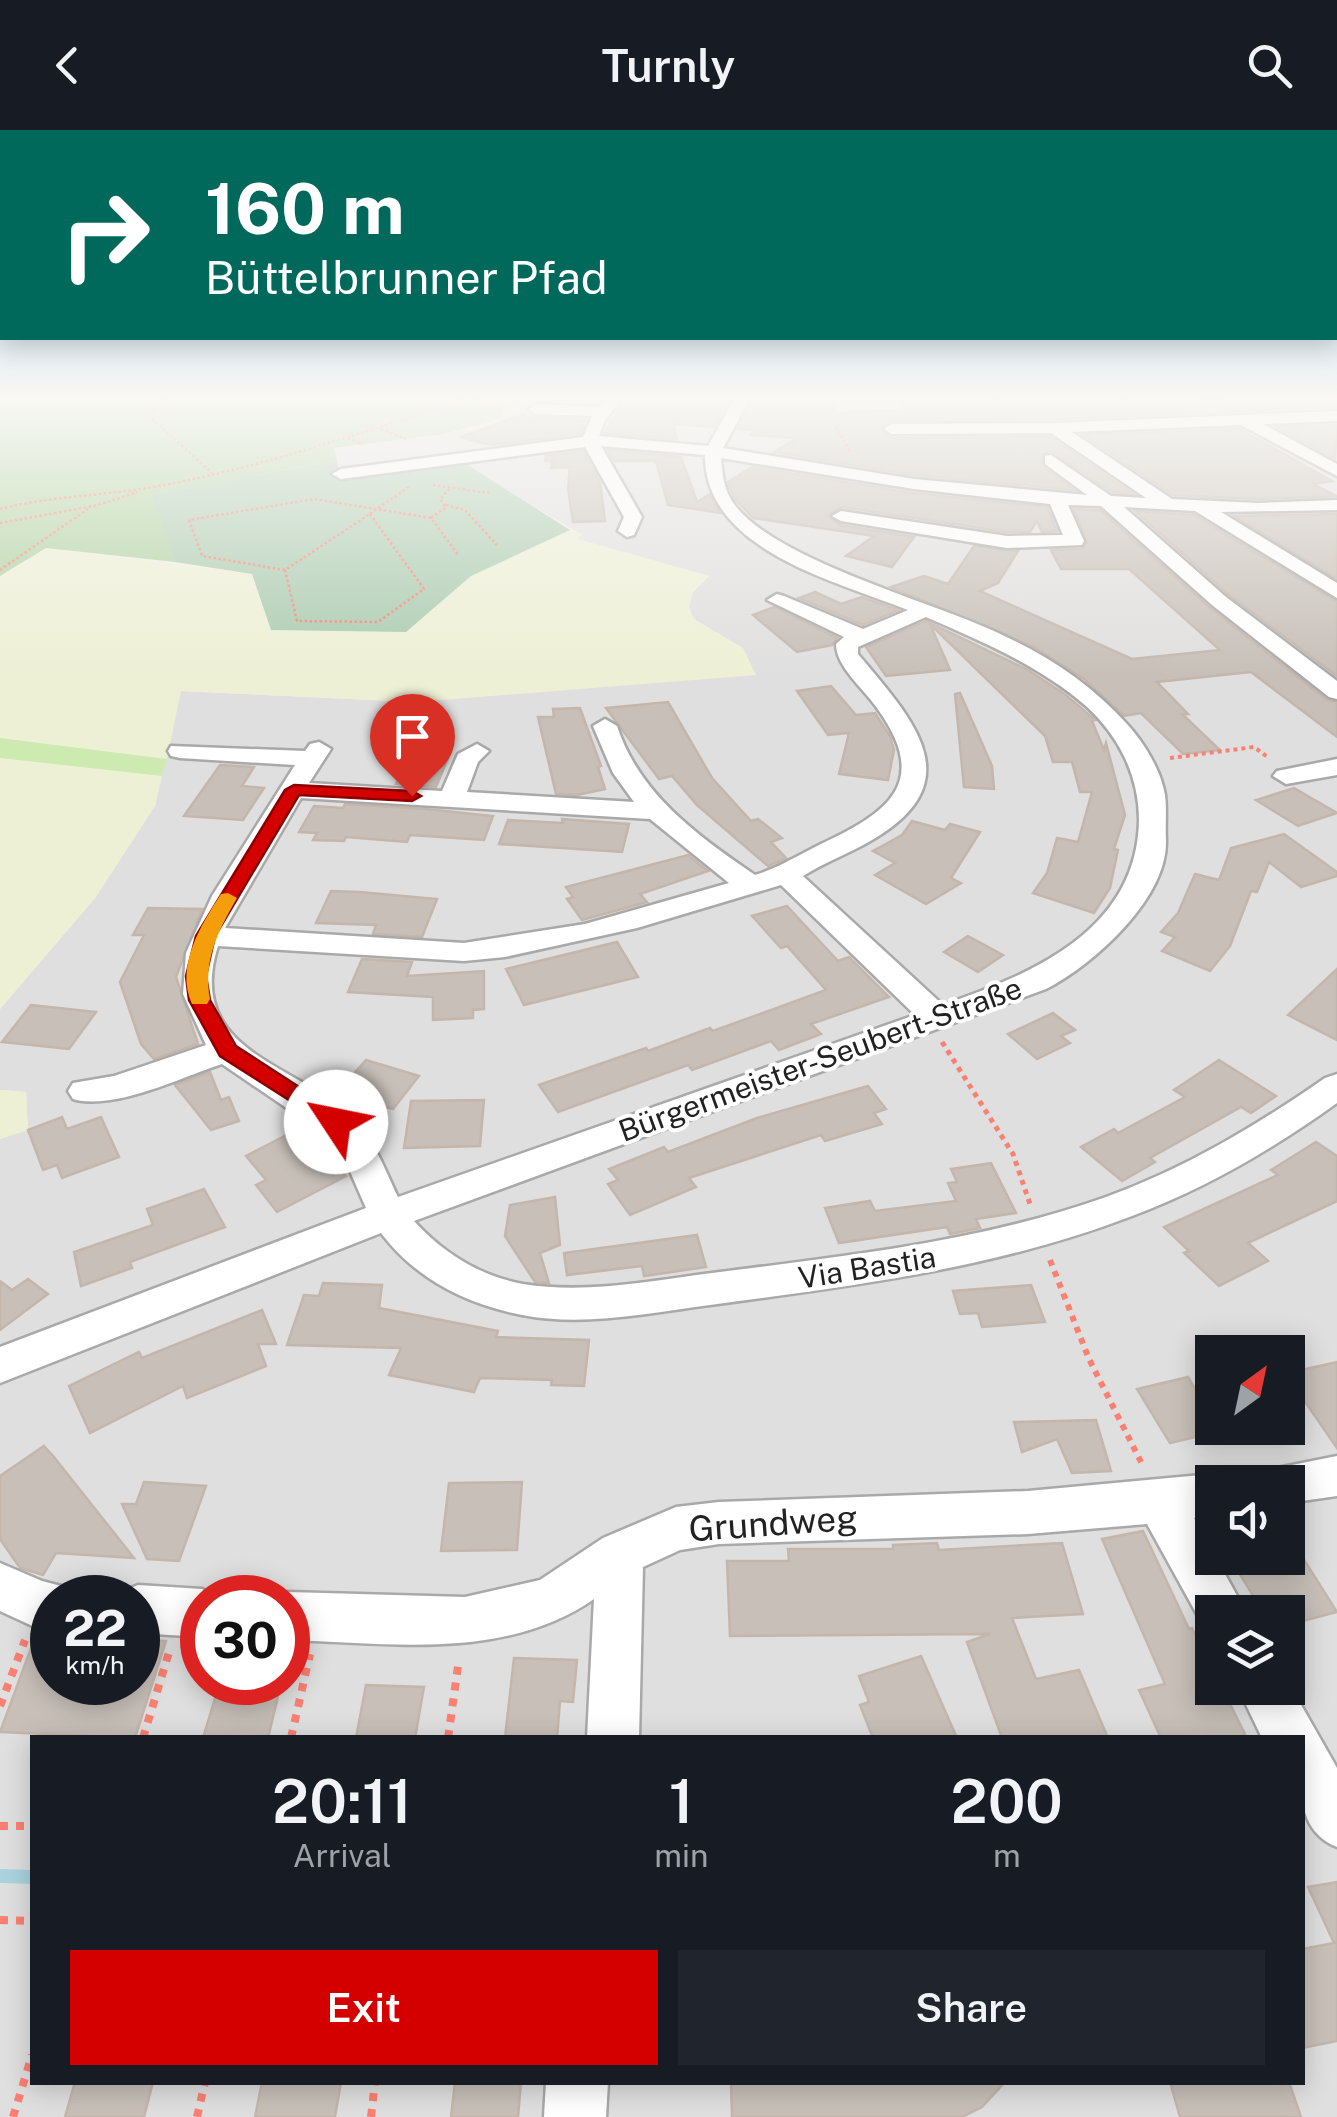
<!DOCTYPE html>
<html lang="en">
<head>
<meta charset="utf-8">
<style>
  body { margin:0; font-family:"Public Sans",sans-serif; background:#20242c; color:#f1f3f6; height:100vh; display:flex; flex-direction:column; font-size:38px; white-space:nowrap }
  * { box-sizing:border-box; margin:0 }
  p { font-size:32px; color:#9ea1a6 }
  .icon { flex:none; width:55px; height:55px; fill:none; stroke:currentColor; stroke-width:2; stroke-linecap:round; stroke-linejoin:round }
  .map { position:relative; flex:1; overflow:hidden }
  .drawer { position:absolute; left:30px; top:1605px; width:1275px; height:350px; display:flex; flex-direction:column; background:#171b24; border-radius:0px; box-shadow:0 5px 25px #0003 }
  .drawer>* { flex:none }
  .top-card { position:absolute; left:0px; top:0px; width:1338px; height:210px; box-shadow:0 5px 25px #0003; background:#00695c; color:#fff; overflow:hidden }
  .needle { width:65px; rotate:33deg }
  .fabs { position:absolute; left:1195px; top:1205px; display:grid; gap:20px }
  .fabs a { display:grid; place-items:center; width:110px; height:110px; border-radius:0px; background:#171b24; box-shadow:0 5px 25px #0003; font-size:50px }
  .speed { position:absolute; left:30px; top:1445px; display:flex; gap:20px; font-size:50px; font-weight:700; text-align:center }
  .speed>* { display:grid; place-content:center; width:130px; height:130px; border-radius:50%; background:#171b24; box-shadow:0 5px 25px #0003; line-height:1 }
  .speed small { font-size:25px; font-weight:400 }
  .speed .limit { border:15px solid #d22; background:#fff; color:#111 }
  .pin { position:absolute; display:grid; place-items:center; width:85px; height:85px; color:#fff; margin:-102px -42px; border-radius:50% 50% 50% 0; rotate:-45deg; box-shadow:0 0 10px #0007 }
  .pin .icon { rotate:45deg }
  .me { position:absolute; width:110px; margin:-55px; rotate:304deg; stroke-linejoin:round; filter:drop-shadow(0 0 8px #0008) }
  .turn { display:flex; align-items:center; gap:35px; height:210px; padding:0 40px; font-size:45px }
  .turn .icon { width:130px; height:130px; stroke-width:2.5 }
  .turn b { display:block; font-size:70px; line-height:85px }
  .eta { display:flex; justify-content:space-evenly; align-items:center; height:170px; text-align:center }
  .eta b { font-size:60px; font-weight:600; line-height:70px }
  .cta { display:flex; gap:20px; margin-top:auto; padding:20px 40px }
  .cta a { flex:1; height:115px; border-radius:0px; background:#d40000; color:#fff; font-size:40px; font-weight:600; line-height:115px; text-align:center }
  .cta a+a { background:#20242c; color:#f1f3f6 }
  header { display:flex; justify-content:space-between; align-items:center; height:130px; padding:0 40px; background:#171b24; font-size:45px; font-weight:600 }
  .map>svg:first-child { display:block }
</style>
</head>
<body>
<header><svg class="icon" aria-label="back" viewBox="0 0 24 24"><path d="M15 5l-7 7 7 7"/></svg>Turnly<svg class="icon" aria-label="search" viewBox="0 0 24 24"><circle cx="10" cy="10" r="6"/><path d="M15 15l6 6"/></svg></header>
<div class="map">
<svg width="1337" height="1987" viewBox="0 0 1337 1987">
  <rect width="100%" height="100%" fill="#f2efe9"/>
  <path fill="#e0dfdf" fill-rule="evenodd" d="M505 268H1337V1987H0V1009L28 999 26 962 0 960V879L95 768 155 676 180 561 416 572 512 563 743 518 694 490 688 477 693 462 708 446 576 409 581 404 455 332 438 305 500 289ZM1212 1222H1288V1298H1212ZM1212 1352H1288V1428H1212ZM52 1468H138V1552H52ZM202 1468H288V1552H202ZM1212 1482H1288V1558H1212ZM32 1608H1302V1952H32Z"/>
  <g fill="#eef0d5">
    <path d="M570 400 582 404 578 409 709 446 693 462 689 477 694 489 743 518 756 545 416 572 181 561 167 629 0 608V446L46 418 252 444 271 500 406 502 471 446Z"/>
    <path d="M0 628 162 646 155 676 95 768 0 879Z"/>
    <path d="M0 960 26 962 28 1000 0 1009Z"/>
  </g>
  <path fill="#cdebb0" d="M0 608 167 629 162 646 0 628Z"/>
  <path fill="#add19e" d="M0 268H505L500 289 438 305 335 318 337 330 153 365 175 432 46 418 0 446Z"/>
  <path fill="#aacbaf" d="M337 330 340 343 461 331 570 400 471 446 406 502 271 500 252 444 175 432 152 365Z"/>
  <path fill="#e2e2e2" d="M438 305 455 332 341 344 334 318Z"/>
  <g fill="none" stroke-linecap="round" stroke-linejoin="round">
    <path stroke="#aad3df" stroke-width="14" d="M0 1746 32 1747"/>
  </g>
  <g fill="#c7bfb8" stroke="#c4b6ab" stroke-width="2.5">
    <path d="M626 268H730L714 297 673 294 677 309 604 303Z"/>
    <path d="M897 268H1052L1057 272 1129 269 1134 272 1238 268 1248 273 1337 270V277L1055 289 892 290 880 298 892 308 1050 307 1133 364 1112 362 1050 321 1042 324 1043 337 1074 360 914 345 774 322 797 308 751 305 753 300 738 299 753 270 834 274V283L908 280Z"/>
    <path d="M527 283 536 288 586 290 580 304 491 315 461 307Z"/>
    <path d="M1337 295 1335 329 1277 297Z"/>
    <path d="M1240 299 1332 351 1313 354 1336 366 1258 369 1173 365 1084 305Z"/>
    <path d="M608 320 681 327 697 372 710 364 721 383 668 375 656 331H614Z"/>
    <path d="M583 321 600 352 605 391 573 392 568 358 570 337 551 338 552 331H545L546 326Z"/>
    <path d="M752 337 913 363 1047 377 1057 401 1042 402 1037 391 1030 402H1007L842 377 828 385 840 395 914 407 892 437 846 426 874 406 753 388 735 369 728 352Z"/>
    <path d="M1074 379 1100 380 1210 478 1327 570 1337 572V607L1251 542 1157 552 1188 584H1182L1220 620 1183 624 1141 583 1124 586 1084 549 1034 517 891 457 924 446 948 454 974 416 1018 421 998 453 980 461 1132 529 1220 520 1129 439H1061L1051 420 1082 419 1087 413Z"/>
    <path d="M1135 381 1194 385 1337 472V546L1228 464Z"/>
    <path d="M1337 384V449L1234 386Z"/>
    <path d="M815 462 841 474 862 467 898 480 863 495 799 468Z"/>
    <path d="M774 477 837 508 832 515 797 522 753 485Z"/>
    <path d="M926 491 1028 540 1066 565 1095 590 1092 591 1104 620 1106 613 1125 685 1114 719 1118 720 1110 758 1094 783 1033 763 1047 743 1057 708 1078 712 1092 662H1080L1072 632H1053L1045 606 930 494 950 540 886 546 866 517Z"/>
    <path d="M831 556 856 585 875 583 890 606 894 620 888 650 839 644 849 603 828 605 797 561Z"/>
    <path d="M960 563 992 636 994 659 964 657 955 564Z"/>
    <path d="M668 572 712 648 751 691 758 689 782 708 771 712 786 728 768 736 697 675 672 646 659 649 606 578Z"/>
    <path d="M580 578 601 636 598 637 605 659 577 665 556 664 538 587H554L553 579Z"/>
    <path d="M425 620 451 621 436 657 396 654 407 632H419Z"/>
    <path d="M220 635 254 637 242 656 264 658 243 690 184 686Z"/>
    <path d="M1294 658 1337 683 1298 696 1256 670Z"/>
    <path d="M345 674 426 679 493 686 484 710 410 705 407 712 346 707 344 711 313 710 317 703 299 702 314 676 343 678Z"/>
    <path d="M562 689 629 694 622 722 499 714 508 690 563 693Z"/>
    <path d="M912 691 945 700 950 694 980 702 951 748 961 753 926 774 875 745 895 733 873 721 902 705Z"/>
    <path d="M1284 704 1337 742V746L1301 757 1269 732 1257 762 1251 761 1230 816 1210 841 1162 821 1175 807 1161 802 1178 783 1195 744 1219 750 1231 718Z"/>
    <path d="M688 725 708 741 640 764 647 772 582 790 567 769 573 767 566 757Z"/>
    <path d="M331 761 360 762 437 769 422 807 373 804 376 795 316 793Z"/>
    <path d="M787 776 838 831 849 827 889 867 811 894 821 904 779 920 771 911 692 940 688 935 558 982 539 955 646 918 648 921 710 898 713 901 826 860 787 816 781 818 752 786Z"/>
    <path d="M148 778 202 779 176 847 198 914 154 929 141 914 120 852 144 805H133Z"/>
    <path d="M968 806 1003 825 978 842 944 822Z"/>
    <path d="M617 812 638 847 524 875 506 839Z"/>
    <path d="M362 829 412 832 407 846 484 841V879L473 880V888L433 890V867L348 862Z"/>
    <path d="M1337 839V910L1288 885Z"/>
    <path d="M31 875 96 882 69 919 2 912Z"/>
    <path d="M1053 883 1075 900 1061 906 1070 913 1037 929 1008 904Z"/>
    <path d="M366 930 419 946 393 979 338 962Z"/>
    <path d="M1219 930 1276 966 1251 983 1241 977 1150 1028 1155 1032 1122 1051 1081 1017 1114 999 1118 1003 1185 967 1174 960Z"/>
    <path d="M210 942 221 970 229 967 239 991 211 1000 175 955Z"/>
    <path d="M868 956 886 979 874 983 882 994 825 1011 821 1005 689 1048 696 1057 630 1085 608 1054 618 1050 609 1039 664 1017 668 1022 757 988Z"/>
    <path d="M484 970 480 1016 404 1018 411 971Z"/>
    <path d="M62 987 67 999 101 987 119 1027 62 1048 57 1035 43 1040 28 1000Z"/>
    <path d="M296 1000 317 1024 324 1020 346 1046 277 1082 256 1055 266 1050 246 1026Z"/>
    <path d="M1316 1012 1337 1026V1071L1248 1113 1268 1131 1219 1156 1184 1123 1189 1121 1164 1097 1278 1045 1271 1040Z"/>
    <path d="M991 1033 1016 1083 976 1089 980 1098 950 1104 947 1097 839 1113 825 1078 870 1071 875 1081 956 1071 948 1053 957 1052 951 1039Z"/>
    <path d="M204 1059 225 1097 130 1132 132 1138 81 1156 74 1122 153 1095 147 1079Z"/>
    <path d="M555 1067 560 1115 540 1123 549 1153 535 1152 505 1106 510 1075Z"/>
    <path d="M697 1105 706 1137 644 1146 642 1136 567 1145 564 1123Z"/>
    <path d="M28 1149 48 1164 0 1200V1151L12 1160Z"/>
    <path d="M323 1153 382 1155 379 1178 498 1201 496 1207 589 1210 584 1256 551 1255 552 1250 480 1248 474 1262 389 1245 401 1218 287 1215 304 1165 319 1166Z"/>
    <path d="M1031 1155 1045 1192 982 1197 978 1183 960 1184 953 1161Z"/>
    <path d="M262 1180 276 1214H258L266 1236 187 1268 183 1256 90 1303 69 1256 139 1222 142 1228Z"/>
    <path d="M1337 1232V1318L1288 1247V1243Z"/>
    <path d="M1188 1247 1195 1259 1212 1255V1303L1170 1313 1137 1259Z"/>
    <path d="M1096 1290 1111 1341 1072 1343 1057 1309 1022 1322 1014 1292Z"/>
    <path d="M44 1316 54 1327 134 1428 56 1423 43 1445 20 1438 0 1409V1346Z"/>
    <path d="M144 1352 206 1356 179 1431 147 1429 122 1374H136Z"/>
    <path d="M522 1352 517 1420 441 1421 449 1353Z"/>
    <path d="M1143 1401 1189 1499 1192 1498 1212 1539V1558H1222L1247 1608H1161L1139 1560 1165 1554 1102 1409Z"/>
    <path d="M937 1413 939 1420 1062 1413 1083 1484 1012 1488 1036 1549 1079 1540 1108 1608H1002L967 1512 990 1504 730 1506 727 1431H789L788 1419H893V1415Z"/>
    <path d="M1230 1428H1303L1337 1482 1288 1495V1482H1263Z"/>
    <path d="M37 1502H52V1552H138V1510L166 1511 135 1608 0 1602Z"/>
    <path d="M921 1526 957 1608H873L860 1575 869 1572 859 1546Z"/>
    <path d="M514 1528 577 1530 573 1572 560 1571 557 1608H505Z"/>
    <path d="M219 1555 280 1558 268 1608H203Z"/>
    <path d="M366 1555 424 1557 415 1608H356Z"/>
    <path d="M1337 1752V1911L1302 1918V1819L1334 1813 1308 1757Z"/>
    <path d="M75 1952H153L144 1987H65Z"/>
    <path d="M262 1952H341L335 1987H255Z"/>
    <path d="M455 1952H521L518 1987H451Z"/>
    <path d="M731 1952H1005L982 1977 962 1987H732Z"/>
    <path d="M1170 1952H1289L1301 1987H1180Z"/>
  </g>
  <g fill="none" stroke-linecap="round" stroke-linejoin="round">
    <g stroke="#a9a9a9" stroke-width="5">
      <g id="minor">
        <path d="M607 268H622L604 292 599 306 708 316 735 268H750L723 318 914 349 1087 365 1045 334V326L1051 325 1111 366 1146 368 1051 303 892 304 884 299 892 294 1055 293 1337 281V291L1263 294 1337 334V346L1241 295 1072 302 1172 369 1258 373 1337 370V380L1221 382 1337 453V468L1195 381 1124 377 1226 467 1337 551V569L1329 567 1212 475 1101 376 1068 375 1084 411 1082 415 1007 418 841 391 832 386 841 381 1007 406 1063 405 1050 374 914 359 721 328C722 343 724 359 732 371 768 428 932 472 996 502 1045 524 1090 553 1126 593 1143 611 1161 640 1165 665 1167 680 1165 696 1166 711 1167 769 1093 835 1046 859L414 1091C443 1123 480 1146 523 1154 586 1164 650 1151 712 1143 844 1126 980 1112 1106 1067 1186 1038 1256 996 1325 948L1337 944V973C1273 1019 1207 1058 1132 1086 997 1138 853 1156 710 1175 649 1183 583 1197 522 1185 466 1174 416 1149 381 1103L0 1253V1217L366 1078 342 1023 329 1007 222 934C182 947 114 981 73 969L68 961 73 953 114 946 206 915 183 864 186 823 212 766 295 635 180 628 171 626 168 621 171 616 305 621 310 614 319 612 331 619 309 653 442 661 458 624 477 614 489 621 478 632 467 662 634 672 613 643 593 596 605 589 617 596C639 664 698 706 755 745 778 738 797 726 819 715 887 683 932 654 877 578 864 559 836 537 836 514L844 507 767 470 777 464 784 466 863 499 908 480C836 451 704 420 705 325L601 316 642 387 634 405 627 407 618 401 624 387 585 317 341 349 332 344 341 339 583 307 592 286 536 284 528 279 536 274 599 277ZM926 487C981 511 1040 536 1086 576 1119 606 1139 646 1139 690 1137 801 1032 844 943 875L803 746C825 732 850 723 872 710 973 651 912 589 858 524V517ZM301 668 650 689 729 753 585 794 464 813 225 798ZM781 755 915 885 398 1067C385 1040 374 1009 352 987 297 934 184 922 218 816L464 831 505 827 637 798Z"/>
        <path d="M1337 629V645L1286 654 1273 646 1277 641Z"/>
        <path d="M1337 1326V1366L1288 1373V1352H1266L1272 1339Z"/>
        <path d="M1212 1344 1229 1352H1212V1385L1194 1388 1246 1482H1212V1502L1205 1499 1147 1394 1028 1404 719 1414 680 1420 643 1437 639 1608H587L594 1469C505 1531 391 1513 288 1510V1468H275L288 1462 465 1467 540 1450 603 1408 676 1377 719 1372 1028 1361Z"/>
        <path d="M0 1433 42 1451 69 1458 73 1468H52V1498L39 1499 0 1481Z"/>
        <path d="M138 1455 202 1459 220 1468H202V1507L138 1503V1468H119L121 1462Z"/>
        <path d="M1288 1552 1337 1638V1717C1292 1699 1302 1649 1302 1608H1262L1238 1558H1288Z"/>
        <path d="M546 1952H608L606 1987H544Z"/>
      </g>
    </g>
    <g stroke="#fa8072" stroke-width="2.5" stroke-dasharray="2.5 2.5" stroke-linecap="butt">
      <path d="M168 268 149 286 213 344"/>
      <path d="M469 268 513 277"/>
      <path d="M806 268V272"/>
      <path d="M992 268 1002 275 999 278"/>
      <path d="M836 297 851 323"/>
      <path d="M381 299 406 309"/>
      <path d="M348 308 363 314"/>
      <path d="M433 355 489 363"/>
      <path d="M446 375 465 380 497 415"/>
      <path d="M0 379C50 366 102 366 153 357 259 338 363 303 465 268"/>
      <path d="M370 384 424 459 378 492 297 491 285 440Z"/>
      <path d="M370 384 410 356"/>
      <path d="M431 388 446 377 440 369 451 357"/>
      <path d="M0 393 94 376 138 362"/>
      <path d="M0 440 88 379"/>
      <path d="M285 440 202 426 189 390 314 369 431 388 459 426"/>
    </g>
    <path stroke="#fa8072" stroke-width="4" stroke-dasharray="4 4" stroke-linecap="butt" d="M1170 628 1254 617 1269 628"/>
    <path stroke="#fa8072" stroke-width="5" stroke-dasharray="5 5" stroke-linecap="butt" d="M942 912 1013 1024 1031 1077"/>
    <path stroke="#fa8072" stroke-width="6" stroke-dasharray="6 6" stroke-linecap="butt" d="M1050 1130 1089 1229 1142 1334"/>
    <g stroke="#fa8072" stroke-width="8" stroke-dasharray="8 8" stroke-linecap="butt">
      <path d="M0 1576 25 1510"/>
      <path d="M143 1608 170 1519"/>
      <path d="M291 1608 310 1524"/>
      <path d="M448 1608 459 1529"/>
      <path d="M0 1696H32"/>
      <path d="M0 1790 32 1791"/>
      <path d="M13 1987 32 1925"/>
      <path d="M197 1987 205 1952"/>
      <path d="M371 1987 375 1952"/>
    </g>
    <use href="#minor" fill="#fff" fill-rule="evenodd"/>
  </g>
  <linearGradient id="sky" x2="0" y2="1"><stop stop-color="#8fc0e4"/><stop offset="0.49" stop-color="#f9f8f5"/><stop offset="1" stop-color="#f9f8f5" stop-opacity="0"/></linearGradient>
  <rect width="1337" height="546" fill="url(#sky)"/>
  <path fill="#d40000" stroke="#8a0000" stroke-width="2.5" d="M294 655 412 661 421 666 412 671 299 665 215 806 206 846 210 870 236 916 344 986 347 992 336 1000 220 926 189 870 186 846 196 806 285 660Z"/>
  <path fill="#f59e0b" d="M228 763 237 768C218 801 203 830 210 869L207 874H192C175 836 201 795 221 764Z"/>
  <g text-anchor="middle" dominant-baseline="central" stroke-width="8" stroke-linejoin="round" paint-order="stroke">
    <g font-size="30" fill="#222" stroke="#fff">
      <text transform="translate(820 929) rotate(-20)">Bürgermeister-Seubert-Straße</text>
      <text transform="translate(867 1137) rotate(-9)">Via Bastia</text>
    </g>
    <g font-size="35" fill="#222" stroke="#fff">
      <text transform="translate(773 1393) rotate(-4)">Grundweg</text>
    </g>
  </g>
</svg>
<div class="fabs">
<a><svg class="needle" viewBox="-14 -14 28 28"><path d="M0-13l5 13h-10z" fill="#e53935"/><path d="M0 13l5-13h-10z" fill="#9ea1a6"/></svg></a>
<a><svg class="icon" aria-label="sound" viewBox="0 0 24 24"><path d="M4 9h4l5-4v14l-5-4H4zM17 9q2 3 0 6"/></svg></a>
<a><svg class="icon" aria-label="layers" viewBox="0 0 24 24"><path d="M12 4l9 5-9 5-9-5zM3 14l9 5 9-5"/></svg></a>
</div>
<div class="speed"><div>22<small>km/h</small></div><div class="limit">30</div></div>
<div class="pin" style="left:412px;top:666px;background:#d93025"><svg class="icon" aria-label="arrive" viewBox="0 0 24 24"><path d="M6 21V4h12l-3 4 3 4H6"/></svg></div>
<svg class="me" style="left:336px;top:992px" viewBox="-20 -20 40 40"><circle r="19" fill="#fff"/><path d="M0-13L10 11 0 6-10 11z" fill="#d40000"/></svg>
<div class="top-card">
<div class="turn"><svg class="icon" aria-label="right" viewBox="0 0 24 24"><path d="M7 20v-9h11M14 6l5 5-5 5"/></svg><div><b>160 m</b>Büttelbrunner Pfad</div></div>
</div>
<section class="drawer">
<div class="eta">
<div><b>20:11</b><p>Arrival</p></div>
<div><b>1</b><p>min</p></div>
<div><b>200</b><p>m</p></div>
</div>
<div class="cta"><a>Exit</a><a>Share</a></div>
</section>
</div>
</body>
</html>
